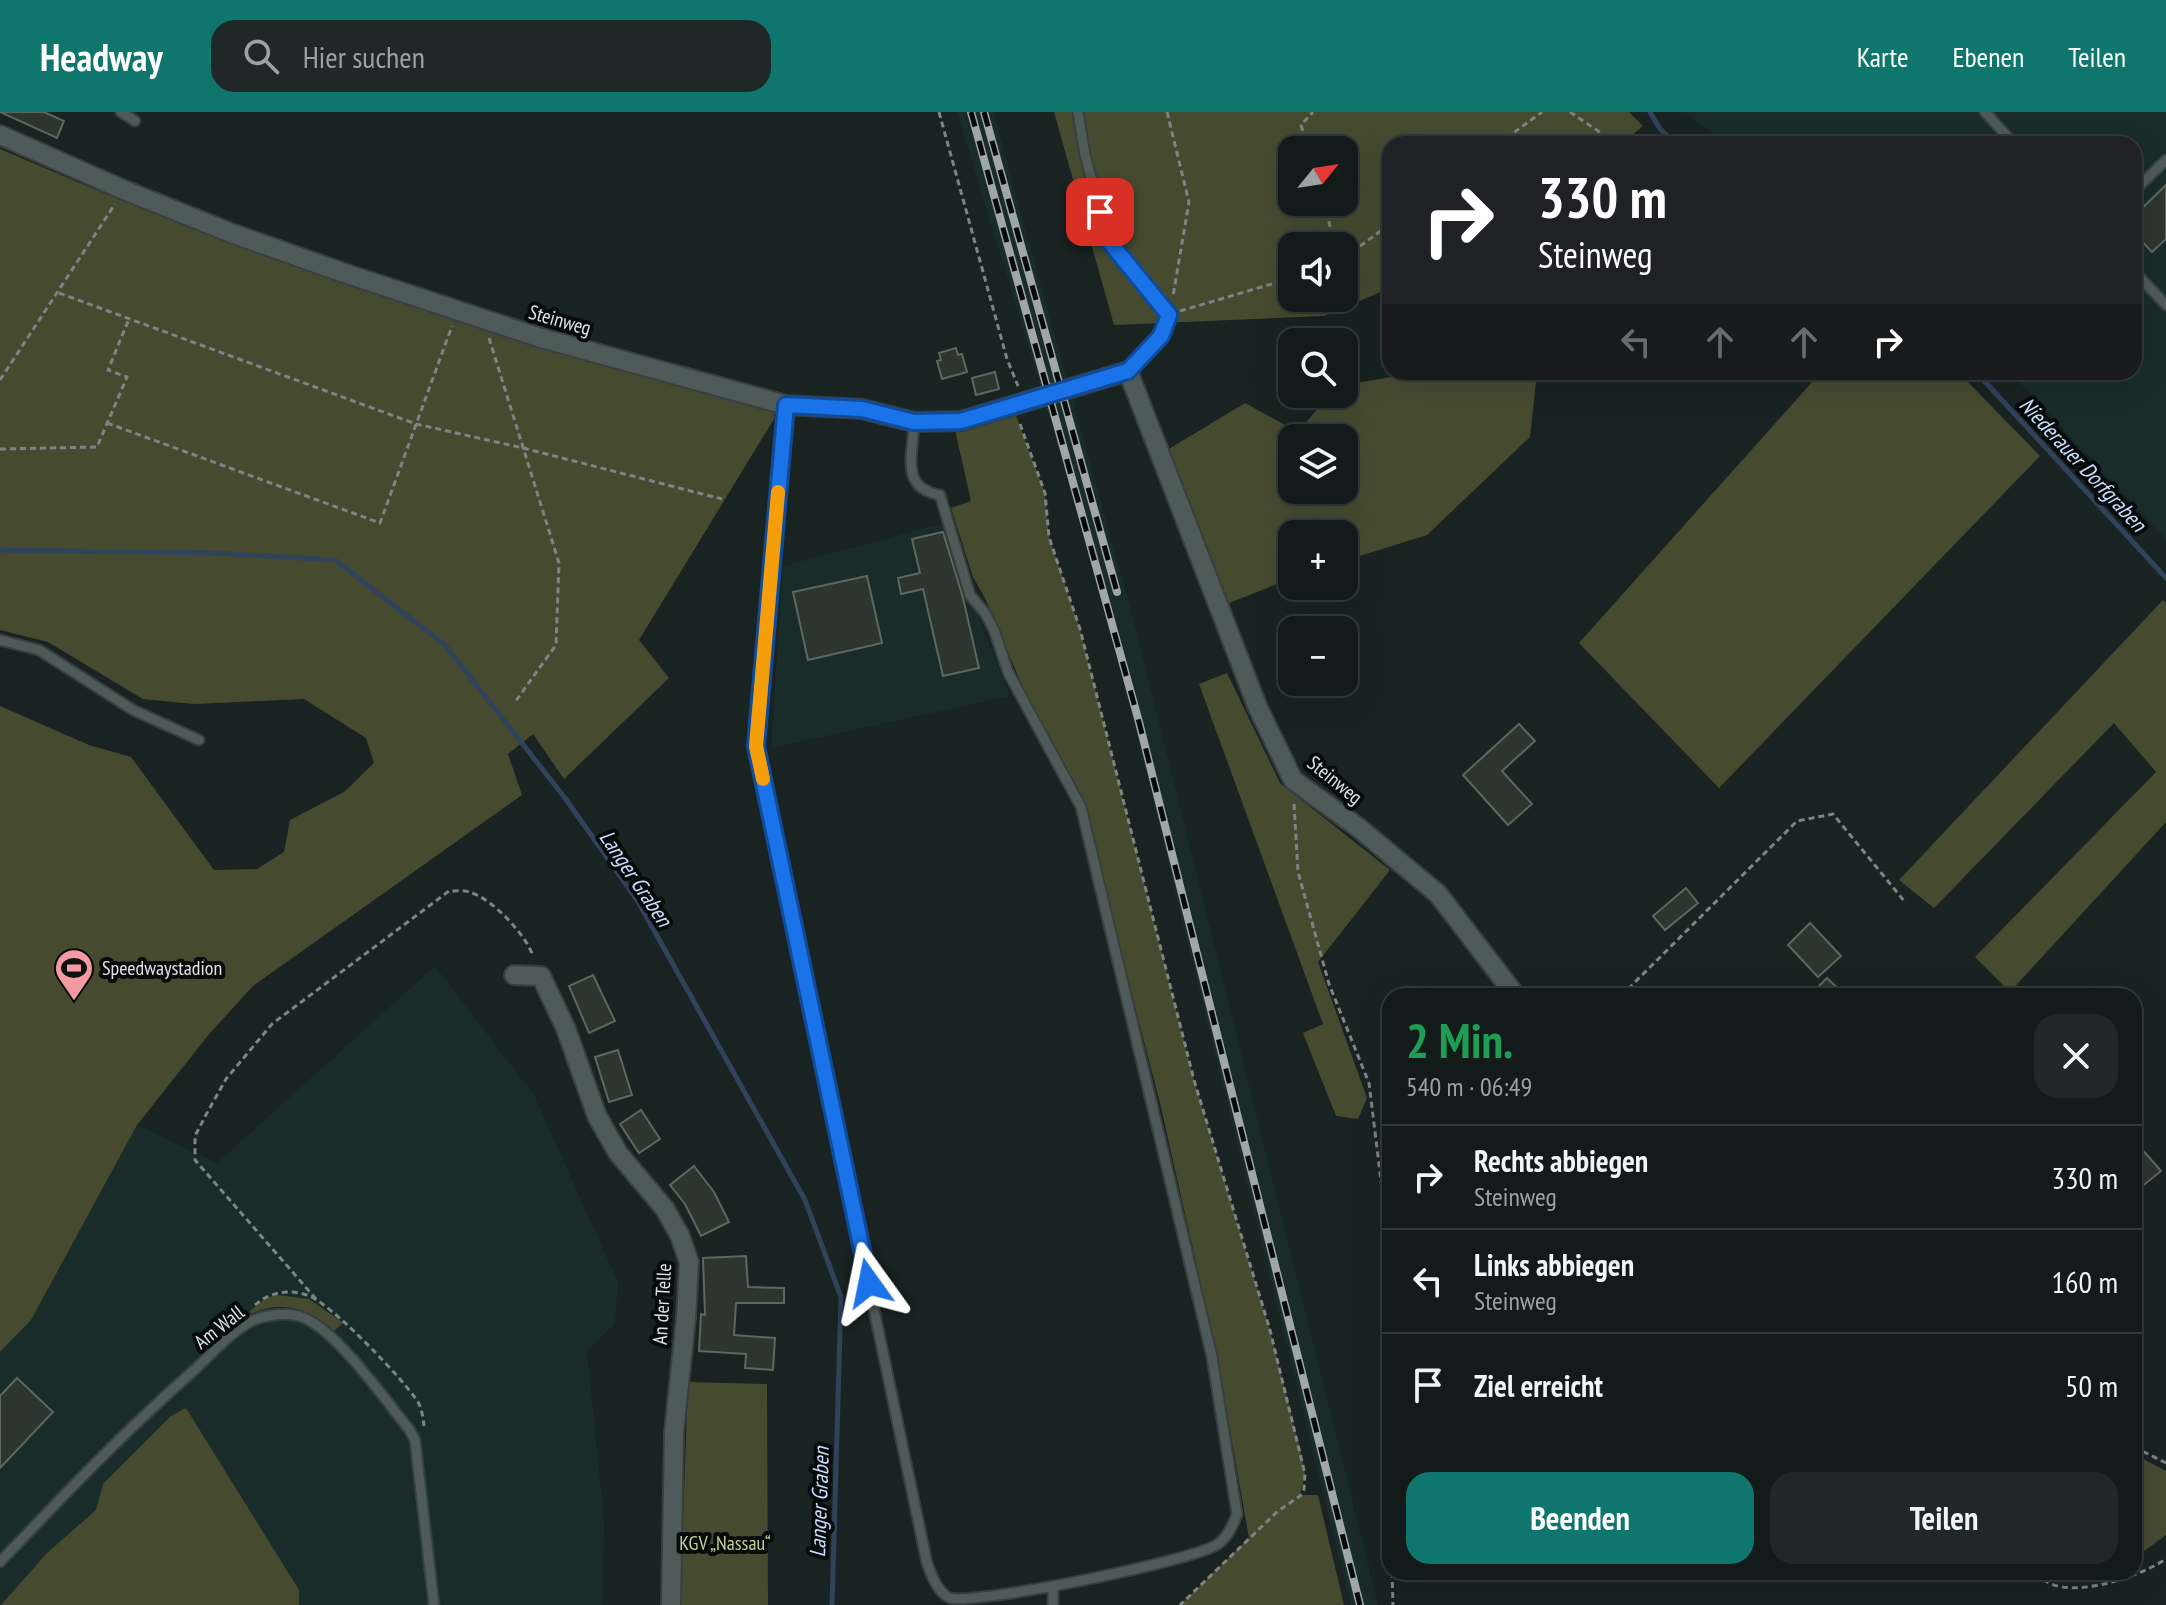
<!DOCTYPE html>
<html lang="de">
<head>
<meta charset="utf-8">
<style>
  body { margin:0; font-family:"PT Sans Narrow",sans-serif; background:#1f2727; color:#f1f3f6; height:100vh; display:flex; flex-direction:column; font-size:30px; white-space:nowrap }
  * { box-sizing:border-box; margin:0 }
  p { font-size:26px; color:#9ca1a2 }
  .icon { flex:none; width:44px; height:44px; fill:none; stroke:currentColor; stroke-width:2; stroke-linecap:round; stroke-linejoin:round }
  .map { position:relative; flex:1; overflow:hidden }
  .side { position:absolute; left:1382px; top:876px; width:760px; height:592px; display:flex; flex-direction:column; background:#121a1a; border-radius:24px; box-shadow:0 8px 32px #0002,0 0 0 2px #313839 }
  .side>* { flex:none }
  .banner { position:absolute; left:1382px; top:24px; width:760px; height:244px; border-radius:24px; box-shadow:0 8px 32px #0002,0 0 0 2px #313839; background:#202124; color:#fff; overflow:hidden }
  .needle { width:52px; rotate:60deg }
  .tools { position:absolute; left:1278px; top:24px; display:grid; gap:16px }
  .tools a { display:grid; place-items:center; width:80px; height:80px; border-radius:16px; background:#121a1a; box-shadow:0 8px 32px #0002,0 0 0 2px #313839; font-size:40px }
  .pin { position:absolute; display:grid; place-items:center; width:68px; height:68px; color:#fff; margin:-34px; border-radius:16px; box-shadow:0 4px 12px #0006 }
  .me { position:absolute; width:88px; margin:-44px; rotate:348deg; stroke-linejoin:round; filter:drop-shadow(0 0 6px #0008) }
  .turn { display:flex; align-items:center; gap:28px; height:168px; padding:0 24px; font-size:36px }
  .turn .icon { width:104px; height:104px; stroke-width:2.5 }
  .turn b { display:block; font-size:56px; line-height:68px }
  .lanes { display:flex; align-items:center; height:76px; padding:0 24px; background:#0003; justify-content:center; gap:40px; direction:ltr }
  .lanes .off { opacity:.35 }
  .round { display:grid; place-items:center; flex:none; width:84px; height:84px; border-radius:24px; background:#1f2727 }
  .overview { display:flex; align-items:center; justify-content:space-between; height:136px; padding:0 24px }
  h1 { font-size:48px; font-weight:800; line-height:60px; color:#1e9e55 }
  .button { display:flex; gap:16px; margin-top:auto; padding:16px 24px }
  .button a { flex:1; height:92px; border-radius:24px; background:#0f766e; color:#fff; font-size:32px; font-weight:800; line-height:92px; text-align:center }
  .button a+a { background:#1f2727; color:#f1f3f6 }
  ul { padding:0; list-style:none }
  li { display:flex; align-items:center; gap:24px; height:104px; padding:0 24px; border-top:2px solid #313839 }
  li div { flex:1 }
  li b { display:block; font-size:30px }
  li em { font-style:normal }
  header { display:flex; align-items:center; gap:48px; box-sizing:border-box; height:112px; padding:0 40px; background:#0f766e; color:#fff }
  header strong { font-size:38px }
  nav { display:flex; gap:44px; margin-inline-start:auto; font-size:28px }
  .search { width:560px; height:72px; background:#1f2727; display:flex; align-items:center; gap:20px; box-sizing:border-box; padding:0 28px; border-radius:24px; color:#9ca1a2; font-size:30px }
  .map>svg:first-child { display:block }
</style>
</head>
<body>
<header>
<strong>Headway</strong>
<div class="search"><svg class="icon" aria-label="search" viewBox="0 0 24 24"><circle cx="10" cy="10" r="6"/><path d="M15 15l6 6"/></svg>Hier suchen</div>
<nav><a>Karte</a><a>Ebenen</a><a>Teilen</a></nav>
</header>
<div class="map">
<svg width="2166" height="1493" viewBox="0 0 2166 1493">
  <rect width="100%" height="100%" fill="#182322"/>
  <g fill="#192c29">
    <path d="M957 0H993L1133 506 1378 1493H1351L1109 511 1029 236Z"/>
    <path d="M1685 0H2166V427L2010 260H2134V32H1726Z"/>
    <path d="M941 412 1010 584 771 636 783 454Z"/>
    <path d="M435 854 534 983 618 1170 615 1212 587 1238 604 1408 603 1493H0V1240L31 1208 137 1013 217 1051Z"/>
  </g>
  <g fill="#464b30" fill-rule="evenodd">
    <path d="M1054 0H1629L1643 14 1621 32H1390V176L1324 204 1114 213ZM1292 38H1344V90H1292ZM1292 134H1344V186H1292Z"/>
    <path d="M0 37 113 85 344 169 775 299 774 307 639 528 669 566 564 667 533 622 508 642 522 683 253 874 210 921 137 1013 31 1208 0 1240V594L89 633 131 645 214 758 257 757 284 740 290 708 344 680 374 651 366 626 304 587 194 592 143 587 48 530 0 518Z"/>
    <path d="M1421 260H1537L1530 325 1427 423 1344 449V422H1292V466L1227 492 1169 337 1245 291 1298 320 1330 282H1344V273ZM1292 326H1344V378H1292Z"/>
    <path d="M1821 260H1958L2040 344 1719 676 1579 531Z"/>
    <path d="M1012 293 1045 381 1049 425 1080 517 1194 968 1270 1218 1302 1345 1305 1362 1300 1383H1318L1344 1493H1180L1249 1426 1217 1243 1160 991 1083 693 1074 671 1030 592 985 486 973 465 951 396 971 389 953 309Z"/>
    <path d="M2163 488 2166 491V710L2010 880 1975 845 2156 660 2114 611 1934 796 1899 768Z"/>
    <path d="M1227 561 1280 671 1390 758 1318 850 1367 986 1358 1007 1336 1004 1303 921 1323 912 1199 572Z"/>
    <path d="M277 1183 309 1187 343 1211 334 1219C311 1197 281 1187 251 1202L250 1199 266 1186Z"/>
    <path d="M688 1270 767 1272 768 1493H680Z"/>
    <path d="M186 1296 299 1478V1493H1L47 1441 96 1398 103 1372 171 1304Z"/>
    <path d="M2134 1342 2166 1359V1423L2136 1445 2134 1444Z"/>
  </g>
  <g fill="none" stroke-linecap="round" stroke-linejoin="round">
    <g stroke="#30435a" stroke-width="5">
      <path d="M1650 0 1660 17 1676 32"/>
      <path d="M1976 260 2166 466"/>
      <path d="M0 438 215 441 335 448 445 533 565 686 637 788 805 1088 841 1185 832 1493"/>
    </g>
  </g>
  <g fill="#2d352f" stroke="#5d665f" stroke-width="2">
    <path d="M0 0H44L64 9 57 26Z"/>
    <path d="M2166 73V127L2152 140 2134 121V104Z"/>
    <path d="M956 236 958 243 962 242 967 260 942 267 937 249 941 248 939 241Z"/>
    <path d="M995 260 999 277 976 283 972 266Z"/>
    <path d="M943 420 963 486 979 556 943 564 923 477 901 482 898 466 920 461 912 427Z"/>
    <path d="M867 464 882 531 808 548 793 480Z"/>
    <path d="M1519 612 1535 629 1502 659 1532 692 1508 713 1463 663Z"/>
    <path d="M1686 776 1698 791 1665 818 1653 804Z"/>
    <path d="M1810 811 1841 844 1818 865 1788 833Z"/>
    <path d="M593 863 615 909 589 921 569 874Z"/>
    <path d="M1827 866 1846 884H1809Z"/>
    <path d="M618 938 632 983 609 990 595 945Z"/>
    <path d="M641 998 660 1027 639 1041 620 1012Z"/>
    <path d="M2134 1028 2161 1059 2134 1081Z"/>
    <path d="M694 1054 714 1080 729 1110 701 1124 685 1092 670 1073Z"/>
    <path d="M746 1144 748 1175 784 1176V1191H736L734 1223 775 1226 773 1258 745 1256 746 1242 699 1239 701 1202 705 1203 703 1146Z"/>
    <path d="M17 1266 53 1300 0 1356V1284Z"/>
  </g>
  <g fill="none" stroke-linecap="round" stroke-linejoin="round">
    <g stroke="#38403f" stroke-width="13">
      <g id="lane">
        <path d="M121 0 135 9"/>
        <path d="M1078 0 1085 43 1108 128 1169 203 1161 224 1128 259"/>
        <path d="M1985 0 2014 32"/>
        <path d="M2134 79 2166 48"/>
        <path d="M2134 159 2166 193"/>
        <path d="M786 293 756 634 927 1451C931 1463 938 1481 950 1486 975 1493 1194 1449 1218 1432 1228 1425 1233 1413 1237 1402L1212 1245 1081 695 1008 560 994 518 985 501 970 483 940 383C898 376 914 339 914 310"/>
        <path d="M0 528 39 538 133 598 199 628"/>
        <path d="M0 1450C62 1385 124 1320 191 1261 210 1244 230 1220 252 1209 265 1203 285 1200 299 1204 333 1213 386 1289 409 1317L415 1328 434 1493"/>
        <path d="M1053 1477V1493"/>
      </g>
    </g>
    <g stroke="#38403f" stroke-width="22">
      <g id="street">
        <path d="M0 23 124 78 231 121 344 161 541 226 786 293 862 297 914 310 961 309 1128 259 1258 596 1293 668 1359 716 1438 782 1516 884"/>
        <path d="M514 863 541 864 566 917 597 1004 618 1041 665 1097 680 1124 689 1150 686 1206 674 1320 671 1493"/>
      </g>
    </g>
    <g stroke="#7c8584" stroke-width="3" stroke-dasharray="6 4" stroke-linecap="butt">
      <path d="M939 0 1007 247 1018 274"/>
      <path d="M1167 0 1189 90 1173 184"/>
      <path d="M1570 0 1601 21 1609 32"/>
      <path d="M1498 32 1542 0"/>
      <path d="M1308 38 1301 13 1313 0"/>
      <path d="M1323 90 1336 134"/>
      <path d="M1344 146 1390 112"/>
      <path d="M59 181 416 312 523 336 722 387"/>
      <path d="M1180 199 1292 166"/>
      <path d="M489 226 559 451 556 533 515 590"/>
      <path d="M0 268 115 92"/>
      <path d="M107 311 380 411 452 214"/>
      <path d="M1020 312 1045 381 1049 425 1080 517 1194 968 1270 1218 1305 1362 1304 1377 1300 1384 1278 1399 1180 1493"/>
      <path d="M0 337 97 335 127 265 108 258 129 207"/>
      <path d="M1294 692 1298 760 1329 872 1369 971 1382 1077 1390 1380"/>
      <path d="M1621 884 1797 709 1833 702 1905 790"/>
      <path d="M316 1187 195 1048V1024L208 999 226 967 272 912 449 779C455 779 463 778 469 780 492 786 526 823 533 844"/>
      <path d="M255 1193C269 1180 289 1177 307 1183 330 1190 404 1268 418 1290 422 1297 423 1306 424 1314"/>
      <path d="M2134 1335 2166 1351"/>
      <path d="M1392 1460 1393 1493"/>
      <path d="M2037 1460C2056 1493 2136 1467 2166 1447"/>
    </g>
    <use href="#lane" stroke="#4f5b59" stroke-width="9"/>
    <use href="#street" stroke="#4f5b59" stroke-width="18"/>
    <g stroke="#a0a8a7" stroke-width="8">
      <g id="rail">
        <path d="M971 0 1139 610 1360 1493"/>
        <path d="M984 0 1117 480"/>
      </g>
    </g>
    <use href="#rail" stroke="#070b0b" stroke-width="5" stroke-dasharray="15" stroke-linecap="butt"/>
  </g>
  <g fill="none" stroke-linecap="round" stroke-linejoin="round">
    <g stroke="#114b97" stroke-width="20">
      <path id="route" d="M869 1171 756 634 786 293 862 297 914 310 961 309 1128 259 1161 224 1169 203 1108 128 1100 100"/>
    </g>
    <use href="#route" stroke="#1a73e8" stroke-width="14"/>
    <path stroke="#f59e0b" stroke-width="14" d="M763 667 756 634 778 380"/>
  </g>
  <defs>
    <g id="stadium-pin" transform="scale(2)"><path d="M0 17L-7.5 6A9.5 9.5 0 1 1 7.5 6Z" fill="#f49aa3" stroke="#070b0b"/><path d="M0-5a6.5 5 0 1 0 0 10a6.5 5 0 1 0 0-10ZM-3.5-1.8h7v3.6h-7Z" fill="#111"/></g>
  </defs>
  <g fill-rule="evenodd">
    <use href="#stadium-pin" x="74" y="856"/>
  </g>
  <g text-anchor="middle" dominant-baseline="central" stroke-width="8" stroke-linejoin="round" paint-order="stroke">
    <g font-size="20" fill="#dce3e2" stroke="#070b0b">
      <text transform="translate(560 208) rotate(16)">Steinweg</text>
      <text transform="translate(1335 668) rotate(39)">Steinweg</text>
      <text transform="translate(662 1192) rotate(-87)">An der Telle</text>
      <text transform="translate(219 1215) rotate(-38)">Am Wall</text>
    </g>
    <g font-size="20" fill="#dce3e2" stroke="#070b0b" text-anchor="start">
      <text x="102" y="856">Speedwaystadion</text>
    </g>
    <g font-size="20" fill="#c5cf96" stroke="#070b0b">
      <text x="725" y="1431">KGV „Nassau“</text>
    </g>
    <g font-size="22" font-style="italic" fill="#cae0fc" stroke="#070b0b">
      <text transform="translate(2083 352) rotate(47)">Niederauer Dorfgraben</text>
      <text transform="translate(636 766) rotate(56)">Langer Graben</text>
      <text transform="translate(819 1390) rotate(-88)">Langer Graben</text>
    </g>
  </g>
</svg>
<div class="tools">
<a><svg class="needle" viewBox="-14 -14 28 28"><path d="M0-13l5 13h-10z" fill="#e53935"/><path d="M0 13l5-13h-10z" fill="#9ca1a2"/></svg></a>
<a><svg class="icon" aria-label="sound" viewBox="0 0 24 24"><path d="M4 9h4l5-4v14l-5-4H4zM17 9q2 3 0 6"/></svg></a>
<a><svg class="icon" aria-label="search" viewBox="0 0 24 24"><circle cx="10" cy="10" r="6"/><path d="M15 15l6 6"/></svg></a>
<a><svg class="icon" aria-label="layers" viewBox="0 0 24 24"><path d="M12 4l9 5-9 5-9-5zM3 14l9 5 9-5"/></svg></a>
<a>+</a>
<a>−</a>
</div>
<div class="pin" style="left:1100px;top:100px;background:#d93025"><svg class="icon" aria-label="arrive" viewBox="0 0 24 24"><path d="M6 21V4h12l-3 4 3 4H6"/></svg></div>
<svg class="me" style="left:869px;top:1171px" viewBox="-20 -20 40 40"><path d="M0-17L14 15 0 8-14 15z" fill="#1a73e8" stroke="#fff" stroke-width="4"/></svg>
<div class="banner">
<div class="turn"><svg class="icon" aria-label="right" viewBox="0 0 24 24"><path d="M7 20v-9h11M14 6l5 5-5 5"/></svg><div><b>330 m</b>Steinweg</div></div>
<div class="lanes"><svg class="icon off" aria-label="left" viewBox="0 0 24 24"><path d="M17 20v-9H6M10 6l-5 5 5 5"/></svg><svg class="icon off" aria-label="ahead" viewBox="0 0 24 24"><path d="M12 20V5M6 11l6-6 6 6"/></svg><svg class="icon off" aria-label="ahead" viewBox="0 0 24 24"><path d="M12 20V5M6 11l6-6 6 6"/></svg><svg class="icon" aria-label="right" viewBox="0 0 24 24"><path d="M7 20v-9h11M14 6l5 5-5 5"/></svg></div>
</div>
<section class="side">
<div class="overview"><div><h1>2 Min.</h1><p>540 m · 06:49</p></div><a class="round"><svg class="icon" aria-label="close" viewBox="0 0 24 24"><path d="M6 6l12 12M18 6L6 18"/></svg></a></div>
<ul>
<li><svg class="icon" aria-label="right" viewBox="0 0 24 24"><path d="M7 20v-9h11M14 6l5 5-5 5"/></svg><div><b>Rechts abbiegen</b><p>Steinweg</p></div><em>330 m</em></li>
<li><svg class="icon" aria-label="left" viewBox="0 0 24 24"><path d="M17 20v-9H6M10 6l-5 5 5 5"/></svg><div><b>Links abbiegen</b><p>Steinweg</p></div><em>160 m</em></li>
<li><svg class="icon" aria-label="arrive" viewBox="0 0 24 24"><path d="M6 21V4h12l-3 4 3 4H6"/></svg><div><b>Ziel erreicht</b></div><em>50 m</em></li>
</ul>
<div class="button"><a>Beenden</a><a>Teilen</a></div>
</section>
</div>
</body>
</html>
